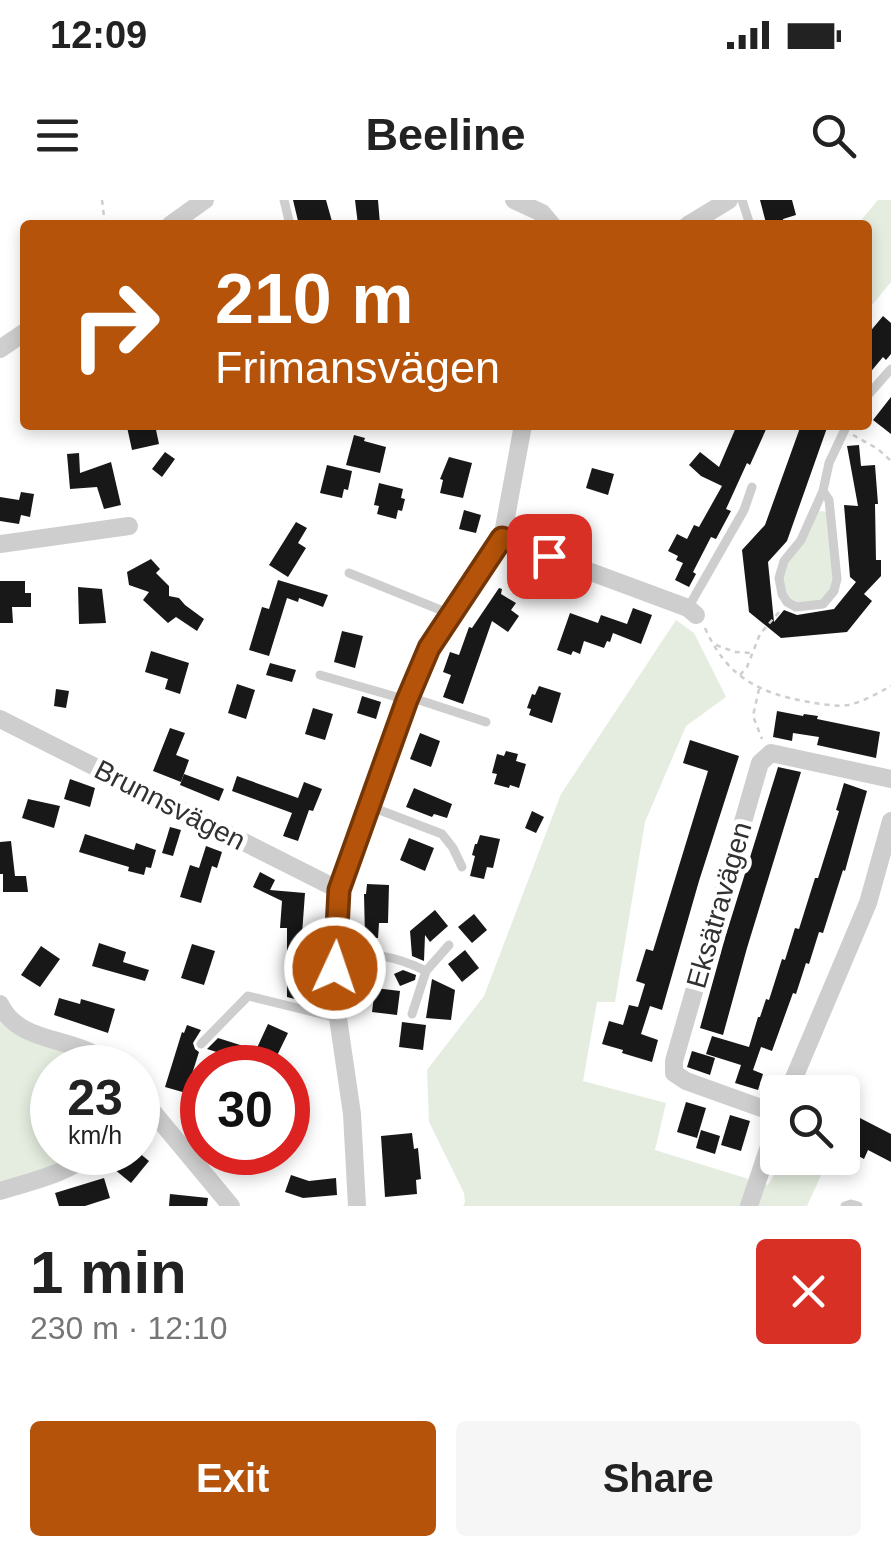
<!DOCTYPE html>
<html lang="en">
<head>
<meta charset="utf-8">
<style>
  body { margin:0; font-family:Helvetica,sans-serif; background:#f6f6f6; color:#222; height:100vh; display:flex; flex-direction:column; font-size:38px; white-space:nowrap }
  * { box-sizing:border-box; margin:0 }
  p { font-size:32px; color:#767676 }
  .icon { flex:none; width:55px; height:55px; fill:none; stroke:currentColor; stroke-width:2; stroke-linecap:round; stroke-linejoin:round }
  .map { position:relative; height:1006px; overflow:hidden }
  .panel { display:flex; flex-direction:column; background:#fff; flex:1 }
  .panel>* { flex:none }
  .banner { position:absolute; left:20px; top:20px; width:852px; height:210px; border-radius:10px; box-shadow:0 5px 15px #0003; background:#b45309; color:#fff; overflow:hidden }
  .controls { position:absolute; left:760px; top:875px; display:grid; gap:20px }
  .controls a { display:grid; place-items:center; width:100px; height:100px; border-radius:10px; background:#fff; box-shadow:0 5px 15px #0003; font-size:50px }
  .speed { position:absolute; left:30px; top:845px; display:flex; gap:20px; font-size:50px; font-weight:700; text-align:center }
  .speed>* { display:grid; place-content:center; width:130px; height:130px; border-radius:50%; background:#fff; box-shadow:0 5px 15px #0003; line-height:1 }
  .speed small { font-size:25px; font-weight:400 }
  .speed .limit { border:15px solid #d22; background:#fff; color:#111 }
  .pin { position:absolute; display:grid; place-items:center; width:85px; height:85px; color:#fff; margin:-42px; border-radius:20px; box-shadow:0 5px 15px #0006 }
  .me { position:absolute; width:110px; margin:-55px; rotate:3deg; stroke-linejoin:round; filter:drop-shadow(0 0 8px #0008) }
  .turn { display:flex; align-items:center; gap:35px; height:210px; padding:0 30px; font-size:45px }
  .turn .icon { width:130px; height:130px; stroke-width:2.5 }
  .turn b { display:block; font-size:70px; line-height:85px }
  .round { display:grid; place-items:center; flex:none; width:105px; height:105px; border-radius:10px; background:#f6f6f6 }
  .head { display:flex; align-items:center; justify-content:space-between; height:170px; padding:0 30px }
  h1 { font-size:60px; font-weight:700; line-height:75px }
  .cta { display:flex; gap:20px; margin-top:auto; padding:20px 30px }
  .cta a { flex:1; height:115px; border-radius:10px; background:#b45309; color:#fff; font-size:40px; font-weight:700; line-height:115px; text-align:center }
  .cta a+a { background:#f6f6f6; color:#222 }
  .status { display:flex; justify-content:space-between; align-items:center; height:70px; padding:0 50px; background:#fff; direction:ltr }
  .status svg { height:28px; fill:currentColor }
  header { display:flex; justify-content:space-between; align-items:center; height:130px; padding:0 30px; background:#fff; font-size:45px; font-weight:700 }
  .map>svg:first-child { display:block }
</style>
</head>
<body>
<div class="status"><b>12:09</b><svg viewBox="0 0 49 12"><path d="M0 12V9h3v3zM5 12V6h3v6zM10 12V3h3v9zM15 12V0h3v12zM26 1h20v11H26zM47 4h2v5h-2z"/></svg></div>
<header><svg class="icon" aria-label="menu" viewBox="0 0 24 24"><path d="M4 6h16M4 12h16M4 18h16"/></svg>Beeline<svg class="icon" aria-label="search" viewBox="0 0 24 24"><circle cx="10" cy="10" r="6"/><path d="M15 15l6 6"/></svg></header>
<div class="map">
<svg width="891" height="1006" viewBox="0 0 891 1006">
  <rect width="100%" height="100%" fill="#fff"/>
  <g fill="#e5ede0">
    <path d="M878 0H891V82L868 110V25H857Z"/>
    <path d="M812 310 830 312 837 379 823 404 796 407 782 394 784 361 801 340Z"/>
    <path d="M676 420 694 433 726 497 686 526 645 622 615 802H597L583 881 666 903 655 950 768 985 784 958H794L823 971 807 1006H463L465 1002 464 993 429 922 427 870 484 796 561 594Z"/>
    <path d="M0 804 4 814 112 867 52 868V952L95 953 0 991Z"/>
  </g>
  <g fill="#181818">
    <path d="M293 0H326L333 25H299Z"/>
    <path d="M355 0H378L380 24 358 25Z"/>
    <path d="M760 0H792L796 15 783 19 784 25H769V22L766 23Z"/>
    <path d="M883 116 891 123V154L886 160 883 157 868 175V134Z"/>
    <path d="M891 197V234L873 220Z"/>
    <path d="M138 225H155L159 244 132 250 127 227Z"/>
    <path d="M737 225H768L750 265 747 263 726 309 731 311 716 339 711 337 693 372 696 374 689 387 675 380 683 363 676 360 678 356 668 351 677 334 687 339 694 325 699 327 722 286 701 276 689 265 700 252 719 267Z"/>
    <path d="M801 225H828L787 341 768 362 774 422 784 410 797 415 834 409 856 382 850 377 844 305 858 306 847 246 859 245 861 266 875 265 878 304H875L876 360H881V376L864 394 872 401 847 432 781 438 749 412 742 350 765 325Z"/>
    <path d="M354 235 365 238 364 241 386 247 380 273 346 265Z"/>
    <path d="M165 252 175 259 162 277 152 269Z"/>
    <path d="M79 253 80 273 111 262 121 305 104 309 97 287 70 289 67 254Z"/>
    <path d="M449 257 472 263 463 298 440 293 443 280 440 279Z"/>
    <path d="M327 265 352 271 348 290 344 289 342 298 320 293Z"/>
    <path d="M592 268 614 274 608 295 586 288Z"/>
    <path d="M379 283 403 289 401 298 405 299 402 311 398 310 396 319 377 314 379 306 374 305Z"/>
    <path d="M21 292 34 294 30 317 21 315 19 324 0 321V297L19 300Z"/>
    <path d="M464 310 481 315 476 333 459 329Z"/>
    <path d="M296 322 307 328 298 343 306 348 288 377 269 365Z"/>
    <path d="M151 359 160 369 156 373 169 386V396L179 398 185 405 204 419 197 431 176 417 168 423 143 400 149 392 129 385 127 372Z"/>
    <path d="M278 380 328 395 323 407 299 398 298 402 287 398 269 456 249 450 262 407 269 409Z"/>
    <path d="M0 381H25V393H31V407H12L13 423H0Z"/>
    <path d="M78 387 102 389 106 423 79 424Z"/>
    <path d="M499 388 502 389 501 394 516 403 511 410 519 416 508 432 492 421 463 504 443 497 451 475 443 472 450 452 459 455 469 427 472 428Z"/>
    <path d="M633 408 652 415 641 444 613 433 610 442 607 441 604 448 584 441 580 454 573 451 571 455 557 450 570 413 598 423 601 415 627 424Z"/>
    <path d="M342 431 363 436 355 468 334 462Z"/>
    <path d="M151 451 189 463 180 494 165 489 168 479 145 472Z"/>
    <path d="M270 463 296 470 292 482 266 475Z"/>
    <path d="M237 484 255 490 246 519 228 513Z"/>
    <path d="M539 486 561 493 552 523 529 515 531 509 527 508 532 494 535 495Z"/>
    <path d="M56 489 69 491 66 508 54 506Z"/>
    <path d="M362 496 381 502 376 519 357 513Z"/>
    <path d="M313 508 333 514 325 540 305 534Z"/>
    <path d="M777 511 803 516 804 514 818 516 817 519 880 532 876 558 817 545 819 537 793 533 792 541 773 537Z"/>
    <path d="M170 528 185 533 176 555 189 560 181 582 153 571Z"/>
    <path d="M420 533 440 541 431 567 410 559Z"/>
    <path d="M690 540 739 556 699 681 662 810 650 806 641 834 658 840 652 862 622 853 623 850 602 844 609 821 623 825 629 805 638 807 645 784 636 781 646 749 653 751 708 571 683 563Z"/>
    <path d="M506 551 518 554 516 561 526 564 519 588 510 585 509 588 494 584 497 574 492 573 497 554 504 556Z"/>
    <path d="M778 567 801 572 747 748 723 835 700 828 725 738Z"/>
    <path d="M184 574 224 589 219 601 180 585Z"/>
    <path d="M237 576 298 598 304 582 322 589 313 611 309 610 298 641 283 636 292 613 232 591Z"/>
    <path d="M70 579 95 588 90 607 64 599Z"/>
    <path d="M844 583 867 591 845 671 843 670 823 733 819 732 809 764 806 763 796 794 793 793 772 851 761 847 753 870 763 874 758 890 735 883 741 865 706 854 712 836 749 847 758 817H760L766 799 769 800 782 759 785 760 795 728 799 729 815 678H818L839 611 836 610Z"/>
    <path d="M414 588 452 604 447 618 434 614 432 617 406 607Z"/>
    <path d="M28 599 60 606 54 628 22 618Z"/>
    <path d="M532 611 544 617 536 633 525 628Z"/>
    <path d="M170 627 181 630 173 656 162 653Z"/>
    <path d="M85 634 134 650 136 643 156 650 151 668 146 667 144 675 128 671 129 667 79 652Z"/>
    <path d="M480 635 500 639 493 668 487 667 484 679 470 676 475 656 472 655 475 644H477Z"/>
    <path d="M409 638 434 648 425 671 400 660Z"/>
    <path d="M11 641 15 676H26L28 692H3V674H0V642Z"/>
    <path d="M206 646 222 652 217 668 212 666 201 703 180 697 190 665 199 668Z"/>
    <path d="M260 672 275 680 270 690 305 693 301 748H310V791L307 802 287 797V728H280L282 701 253 687Z"/>
    <path d="M367 684 389 685 388 723H379L378 738H365L364 694H366Z"/>
    <path d="M435 710 448 726 430 742 425 735 424 761 412 756 410 731Z"/>
    <path d="M474 714 487 730 472 743 458 727Z"/>
    <path d="M99 743 126 752 123 762 149 770 145 781 92 766Z"/>
    <path d="M192 744 215 751 204 785 181 778Z"/>
    <path d="M41 746 60 759 40 787 21 775Z"/>
    <path d="M465 750 479 768 462 782 448 764Z"/>
    <path d="M403 770 416 775 415 780 400 786 394 774Z"/>
    <path d="M432 779 455 790 451 820 426 818Z"/>
    <path d="M375 788 400 791 397 815 372 812Z"/>
    <path d="M59 798 80 804 81 799 115 809 108 833 54 815Z"/>
    <path d="M402 822 426 825 423 850 399 847Z"/>
    <path d="M268 824 288 833 271 868H260L237 856 236 858 207 849 218 838 256 850Z"/>
    <path d="M187 825 201 830 193 843 195 849 199 852 186 893 165 887 182 832 184 833Z"/>
    <path d="M692 851 715 858 710 875 687 867Z"/>
    <path d="M686 902 706 908 697 938 677 932Z"/>
    <path d="M730 915 750 921 741 951 721 945Z"/>
    <path d="M858 917 891 934V962L868 950 864 959 842 947V919L854 924Z"/>
    <path d="M701 930 720 936 715 954 696 948Z"/>
    <path d="M412 933 414 949 418 948 421 979 416 980 417 994 385 997 381 936Z"/>
    <path d="M127 952H138L149 961 131 983 114 969Z"/>
    <path d="M291 975 309 981 336 978 337 995 303 998 285 992Z"/>
    <path d="M104 978 110 998 85 1006H59L55 993Z"/>
    <path d="M170 994 208 998 207 1006H169Z"/>
  </g>
  <g fill="none" stroke-linecap="round" stroke-linejoin="round">
    <g stroke="#cecece" stroke-width="2.5" stroke-dasharray="5 5" stroke-linecap="butt">
      <path d="M102 0 105 25"/>
      <path d="M853 235 878 249 891 261"/>
      <path d="M705 428C727 477 758 493 809 502 821 504 836 507 848 505 863 502 878 493 891 486"/>
      <path d="M716 445 735 452 751 453"/>
      <path d="M740 475 747 467 760 434 780 411"/>
      <path d="M759 489 753 516 762 539"/>
    </g>
    <g stroke="#cecece" stroke-width="9">
      <path d="M284 0 290 25"/>
      <path d="M742 0 750 25"/>
      <path d="M868 195 891 169"/>
      <path d="M823 291 829 300 837 379 834 391 823 404 796 407 787 402 782 394 779 378 784 361 801 340 823 291 829 263 847 225"/>
      <path d="M349 373 453 415"/>
      <path d="M688 408 744 310 752 287"/>
      <path d="M320 475 407 500H419L486 522"/>
      <path d="M369 606 442 634 453 648 462 667"/>
      <path d="M335 754C371 753 394 755 426 771L449 745"/>
      <path d="M412 814 426 771"/>
      <path d="M201 844 248 796 338 818"/>
      <path d="M845 1006 851 1004 858 1006"/>
    </g>
    <g stroke="#cecece" stroke-width="18">
      <path d="M514 0 542 13 552 25"/>
      <path d="M170 25 205 0"/>
      <path d="M688 25 729 0"/>
      <path d="M0 149 25 132"/>
      <path d="M502 339 688 408 696 415"/>
      <path d="M0 344 129 326"/>
      <path d="M0 519 339 690"/>
      <path d="M0 804C17 840 60 837 92 853 99 857 105 863 112 868"/>
      <path d="M788 892 868 703 891 621"/>
      <path d="M138 894 231 1006"/>
      <path d="M778 914 686 881 674 873V861L760 563 771 553 891 579"/>
      <path d="M0 991C32 981 68 973 95 952"/>
      <path d="M357 1006 352 914 338 818 335 754 339 690 407 500 429 448 502 339 523 225"/>
      <path d="M749 1006 778 920"/>
    </g>
  </g>
  <g fill="none" stroke-linecap="round" stroke-linejoin="round">
    <g stroke="#753606" stroke-width="25">
      <path id="route" d="M335 768 339 690 407 500 429 448 502 338 549 356"/>
    </g>
    <use href="#route" stroke="#b45309" stroke-width="18"/>
  </g>
  <g text-anchor="middle" dominant-baseline="central" stroke-width="10" stroke-linejoin="round" paint-order="stroke">
    <g font-size="28" fill="#313131" stroke="#fff">
      <text transform="translate(170 605) rotate(27)">Brunnsvägen</text>
      <text transform="translate(719 705) rotate(-74)">Eksätravägen</text>
    </g>
  </g>
</svg>
<div class="controls">
<a><svg class="icon" aria-label="search" viewBox="0 0 24 24"><circle cx="10" cy="10" r="6"/><path d="M15 15l6 6"/></svg></a>
</div>
<div class="speed"><div>23<small>km/h</small></div><div class="limit">30</div></div>
<div class="pin" style="left:549px;top:356px;background:#d93025"><svg class="icon" aria-label="arrive" viewBox="0 0 24 24"><path d="M6 21V4h12l-3 4 3 4H6"/></svg></div>
<svg class="me" style="left:335px;top:768px" viewBox="-20 -20 40 40"><circle r="17" fill="#b45309" stroke="#fff" stroke-width="3"/><path d="M0-11L8 9 0 5-8 9z" fill="#fff"/></svg>
<div class="banner">
<div class="turn"><svg class="icon" aria-label="right" viewBox="0 0 24 24"><path d="M7 20v-9h11M14 6l5 5-5 5"/></svg><div><b>210 m</b>Frimansvägen</div></div>
</div>
</div>
<section class="panel">
<div class="head"><div><h1>1 min</h1><p>230 m · 12:10</p></div><a class="round" style="background:#d93025;color:#fff"><svg class="icon" aria-label="close" viewBox="0 0 24 24"><path d="M6 6l12 12M18 6L6 18"/></svg></a></div>
<div class="cta"><a>Exit</a><a>Share</a></div>
</section>
</body>
</html>
